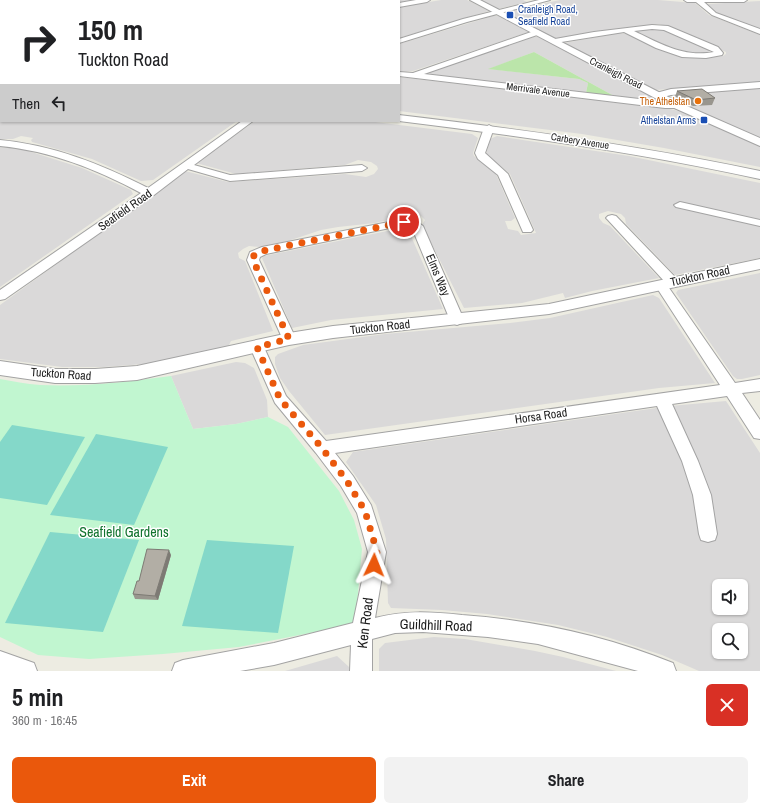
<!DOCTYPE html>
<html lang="en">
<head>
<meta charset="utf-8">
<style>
  body { margin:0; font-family:"Archivo Narrow",sans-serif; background:#f2f2f2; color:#202124; height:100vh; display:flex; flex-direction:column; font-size:15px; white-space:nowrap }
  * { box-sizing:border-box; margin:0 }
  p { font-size:13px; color:#757577 }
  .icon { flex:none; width:22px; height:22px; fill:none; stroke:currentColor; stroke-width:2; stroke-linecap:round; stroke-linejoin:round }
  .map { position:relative; height:671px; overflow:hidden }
  .sheet { display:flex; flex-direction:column; background:#fff; flex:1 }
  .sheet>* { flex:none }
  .guide { position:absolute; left:0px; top:0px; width:400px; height:122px; box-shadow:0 1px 3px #0004; background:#fff; color:#202124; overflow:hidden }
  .controls { position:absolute; left:712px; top:579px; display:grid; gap:8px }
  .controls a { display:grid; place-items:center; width:36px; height:36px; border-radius:6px; background:#fff; box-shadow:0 1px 3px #0004; font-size:20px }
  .pin { position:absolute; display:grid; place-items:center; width:34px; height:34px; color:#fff; margin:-17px; border:2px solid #fff; border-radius:50%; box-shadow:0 1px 4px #0007 }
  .me { position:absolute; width:44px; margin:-22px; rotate:2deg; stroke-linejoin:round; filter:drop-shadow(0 0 3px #0008) }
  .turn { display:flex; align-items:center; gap:14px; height:84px; padding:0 12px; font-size:18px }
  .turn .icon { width:52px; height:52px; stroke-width:2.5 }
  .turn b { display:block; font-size:28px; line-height:34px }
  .then { display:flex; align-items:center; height:38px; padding:0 12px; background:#0003; gap:8px; font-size:15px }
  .round { display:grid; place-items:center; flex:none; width:42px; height:42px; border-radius:6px; background:#f2f2f2 }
  .head { display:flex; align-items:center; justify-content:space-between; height:68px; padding:0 12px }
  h1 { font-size:24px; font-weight:700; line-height:30px }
  .primary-button { display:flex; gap:8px; margin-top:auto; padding:8px 12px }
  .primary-button a { flex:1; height:46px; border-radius:6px; background:#ea580c; color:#fff; font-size:16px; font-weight:700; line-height:46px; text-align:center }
  .primary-button a+a { background:#f2f2f2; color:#202124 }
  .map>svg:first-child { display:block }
</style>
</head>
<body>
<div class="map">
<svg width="760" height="671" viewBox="0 0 760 671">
  <rect width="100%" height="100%" fill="#edece2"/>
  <g fill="#dad9d9" fill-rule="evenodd">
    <path d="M78 0H258L70 1Z"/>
    <path d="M284 0H417L399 3V1H277Z"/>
    <path d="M441 0H467L489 11 399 38V7Z"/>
    <path d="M479 0H523L527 2 498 9Z"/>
    <path d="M560 0H658L695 3 709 15 760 35V82L656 90 564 43 619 33 628 34 683 58 723 56 726 54V52L666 26 658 24 590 32 556 39 507 13 523 8Z"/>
    <path d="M760 1V30L717 13 707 4Z"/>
    <path d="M493 16H501L529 32 413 71 399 72V44Z"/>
    <path d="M654 29H662L710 50 709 53 688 54 681 53 638 33V31Z"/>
    <path d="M533 37H540L658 99 655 101 614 96 534 52 489 69 579 79 588 83 586 93 429 74 432 71Z"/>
    <path d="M0 77 1 121H237L153 180 141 181 92 159 32 142 31 140 33 138 21 136 13 139H0Z"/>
    <path d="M399 77 589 99 670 109 683 112 760 146V167L664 148 582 134 399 111Z"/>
    <path d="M760 88V138L700 113 671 97 675 95Z"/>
    <path d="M255 121H367L472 134 478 138 473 153 474 156 496 174 515 218 511 221H505L508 229 518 231 521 235 536 233 510 174 486 154 490 139 497 136 629 156 760 183V221L678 203 677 205 760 226V258L675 275 626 224 625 218 621 214 608 211 599 214V218L603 223 610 226 659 278 592 291 565 298 563 293 522 303 464 308 422 225 425 220 421 216 416 214H407L399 218 375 223 338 227 321 230 288 241 260 247 249 246 243 249 238 253 239 258 245 261 273 331 231 341 228 347 144 364 104 367H62L0 359V305L185 171 228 182 345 174 366 177 374 174 378 169 377 166 371 162 358 160 345 165 236 174 196 163Z"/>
    <path d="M0 147 22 149 82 168 131 190 133 194 0 287Z"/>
    <path d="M407 227 443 309 331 320 292 328 262 258 264 256Z"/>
    <path d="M760 273V375L742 379H737L733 376 676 293 678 290Z"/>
    <path d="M653 295 659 298 715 383 659 388 325 435 289 391 280 378 275 364V357L278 354 303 345 385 334 510 323 550 318Z"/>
    <path d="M236 362 245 363 254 368 267 400 268 417 236 424 193 429 171 376Z"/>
    <path d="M726 401 760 453V671H699L662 655 607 637 558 625 487 614 442 610 391 608 388 603 386 539 376 505 346 462 353 452 670 406ZM719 586H741V608H719ZM719 630H741V652H719Z"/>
    <path d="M434 637 465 639 535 651 563 657 616 671H379V649L385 643Z"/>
    <path d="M337 656 349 667V671H285Z"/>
  </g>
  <path fill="#bbe5aa" d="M534 52 614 96 586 93 588 83 579 79 488 69Z"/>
  <path fill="#c1f6d0" d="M171 376 193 429 236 424 268 417 288 427 339 491 354 520 362 549 355 626 315 632 239 647 163 654 89 659 38 655 0 637V379C13 381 26 384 40 385 84 387 127 382 171 376Z"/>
  <g fill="#84d8c9">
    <path d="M12 425 85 437 47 505 0 498V442Z"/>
    <path d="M96 434 168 447 134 525 50 515Z"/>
    <path d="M50 532 139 540 103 632 5 623Z"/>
    <path d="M207 540 294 546 278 633 182 626Z"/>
  </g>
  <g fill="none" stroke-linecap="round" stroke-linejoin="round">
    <g stroke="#a3a3a3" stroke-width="2">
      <g id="minor">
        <path d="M53 0H67L53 1Z"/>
        <path d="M261 0H275L261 1Z"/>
        <path d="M416 0H430L427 2 399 7V3Z"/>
        <path d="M539 0H550L467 22 399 43V39L463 19Z"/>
        <path d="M684 0H747L744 2H704L716 13 760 29V34L712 15 696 2H687Z"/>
        <rect x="0" y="5" width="1" height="4"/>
        <path d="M652 25 668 26 718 47 723 53 722 55 706 58 682 57 656 48 624 32 555 43 551 41 555 39 594 32ZM652 29 664 30 714 52C684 58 659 43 634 31Z"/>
        <path d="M537 30 541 32 540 34 424 74 665 102H676L680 105 676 108H665L399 76V72L413 73Z"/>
        <path d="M760 82V88L671 95 659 98 655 95 656 93 671 89Z"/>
        <path d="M242 121H253L194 165 230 175 362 165 367 168 362 171 230 181 188 169 154 195 5 299 0 300V290L141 193C96 169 51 151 0 146V140C53 145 101 164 148 188Z"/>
        <path d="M489 125 494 128 485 153 508 174 533 230 531 232H523L498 175 478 159 475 153 484 128Z"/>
        <path d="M680 202 760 220V226L676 207 674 205Z"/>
        <path d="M612 215 616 216 677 279 678 282 677 285 672 286 667 285 735 383 760 379V391L742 393 760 420V439L754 438 727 396 672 404 698 461 711 495 717 534 715 540 708 542 701 540 699 534 693 495 682 461 657 406 335 453 353 476 371 505 386 552 375 618C407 610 430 612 462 615 533 620 607 636 673 663L676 671H638L538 644 488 637 423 632 395 633 372 639V671H350L351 645 274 665 240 671H172L175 663 183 660 274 643 353 623 368 552 357 513 341 486 316 453 275 403 250 347 252 343 257 342 262 343 286 396 326 441 720 385 655 285 656 282H665L608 220 606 218 608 216Z"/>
        <path d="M404 219 415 220 423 226 464 320 462 323 457 325 452 323 450 320 412 228 408 225H404L266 254 260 257 259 260 296 339 294 342 289 344 284 342 247 260 250 252 262 247Z"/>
        <path d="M0 651 34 663 37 671H0Z"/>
      </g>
    </g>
    <g stroke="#a3a3a3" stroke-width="2">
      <g id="tertiary">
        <path d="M470 0H480L680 103 760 138V146L672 107Z"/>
        <rect x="0" y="68" width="1" height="6"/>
        <path d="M399 115C520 129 641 146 760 171V179C641 153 520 136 399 121H398H399Z"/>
        <path d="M760 259V269L549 314 333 338 289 345 137 380 95 383H55L0 375V361L55 369H95L137 366 289 333 333 326 549 304Z"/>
      </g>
    </g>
    <use href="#minor" fill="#fff" fill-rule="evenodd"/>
    <use href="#tertiary" fill="#fff" fill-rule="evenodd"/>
  </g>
  <g fill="#99968e">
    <path d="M677 91 715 98 712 105 693 106 675 97Z"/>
    <path d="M171 555 158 600 135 599 133 594 139 581Z"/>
  </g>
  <path fill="#7d7a74" d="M169 550 171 555 158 600 155 596Z"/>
  <g fill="#b2aea5" stroke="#7d7a74">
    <path d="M702 89 715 98 696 100 677 91Z"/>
    <path d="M147 549 169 550 155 596 133 594 137 581H139Z"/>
  </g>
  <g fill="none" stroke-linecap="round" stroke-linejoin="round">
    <path stroke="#ea580c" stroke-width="7" stroke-dasharray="0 12.6" d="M374 565 377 552 365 511 347 481 322 448 280 399 257 347 289 339 253 260 254 255 262 251 404 222"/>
  </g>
  <g fill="#1a4fb4" stroke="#fff" stroke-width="1.5">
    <rect x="506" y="11" width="8" height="8" rx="2"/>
    <rect x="700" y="116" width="8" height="8" rx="2"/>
  </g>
  <circle fill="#e8710a" stroke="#fff" stroke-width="1.5" cx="698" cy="101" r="4"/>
  <g text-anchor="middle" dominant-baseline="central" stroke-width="3" stroke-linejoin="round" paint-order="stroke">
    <g font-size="10" fill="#164399" stroke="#fff" text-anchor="start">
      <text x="518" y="9">Cranleigh Road,<tspan x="518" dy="12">Seafield Road</tspan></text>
      <text x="696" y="120" text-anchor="end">Athelstan Arms</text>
    </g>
    <g font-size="10" fill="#1c1c1c" stroke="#fff">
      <text transform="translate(616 73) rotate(27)">Cranleigh Road</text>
      <text transform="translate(538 90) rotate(7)">Merrivale Avenue</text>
      <text transform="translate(580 141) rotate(9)">Carbery Avenue</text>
    </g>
    <g font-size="10" fill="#c56008" stroke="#fff" text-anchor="end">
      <text x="690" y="101">The Athelstan</text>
    </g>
    <g font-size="12" fill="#1c1c1c" stroke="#fff">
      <text transform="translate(125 210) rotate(-35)">Seafield Road</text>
      <text transform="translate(438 275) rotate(67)">Elms Way</text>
      <text transform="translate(700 276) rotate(-12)">Tuckton Road</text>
      <text transform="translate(380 327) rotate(-6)">Tuckton Road</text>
      <text transform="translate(61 374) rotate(4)">Tuckton Road</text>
      <text transform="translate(541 416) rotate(-8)">Horsa Road</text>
    </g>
    <g font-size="14" fill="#11732e" stroke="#fff">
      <text x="124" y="532">Seafield Gardens</text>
    </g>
    <g font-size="14" fill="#1c1c1c" stroke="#fff">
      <text transform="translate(365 623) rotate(-83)">Ken Road</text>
      <text transform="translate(436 625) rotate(2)">Guildhill Road</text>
    </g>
  </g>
</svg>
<div class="controls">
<a><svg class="icon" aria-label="sound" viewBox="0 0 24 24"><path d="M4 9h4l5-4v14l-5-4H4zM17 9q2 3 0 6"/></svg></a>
<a><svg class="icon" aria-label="search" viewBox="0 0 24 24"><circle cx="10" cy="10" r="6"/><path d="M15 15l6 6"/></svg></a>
</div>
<div class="pin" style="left:404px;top:222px;background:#d93025"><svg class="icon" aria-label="arrive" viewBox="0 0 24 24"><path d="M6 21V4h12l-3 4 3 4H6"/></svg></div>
<svg class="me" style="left:374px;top:565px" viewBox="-20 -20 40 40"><path d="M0-17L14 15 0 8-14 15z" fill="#ea580c" stroke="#fff" stroke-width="4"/></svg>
<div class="guide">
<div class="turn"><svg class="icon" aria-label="right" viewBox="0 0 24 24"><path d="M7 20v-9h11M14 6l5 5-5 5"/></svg><div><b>150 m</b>Tuckton Road</div></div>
<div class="then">Then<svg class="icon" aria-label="left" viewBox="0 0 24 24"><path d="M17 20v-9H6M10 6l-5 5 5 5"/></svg></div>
</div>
</div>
<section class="sheet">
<div class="head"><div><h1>5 min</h1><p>360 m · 16:45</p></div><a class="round" style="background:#d93025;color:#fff"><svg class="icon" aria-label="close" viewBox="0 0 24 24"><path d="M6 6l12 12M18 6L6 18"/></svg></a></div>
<div class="primary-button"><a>Exit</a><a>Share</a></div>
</section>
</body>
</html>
